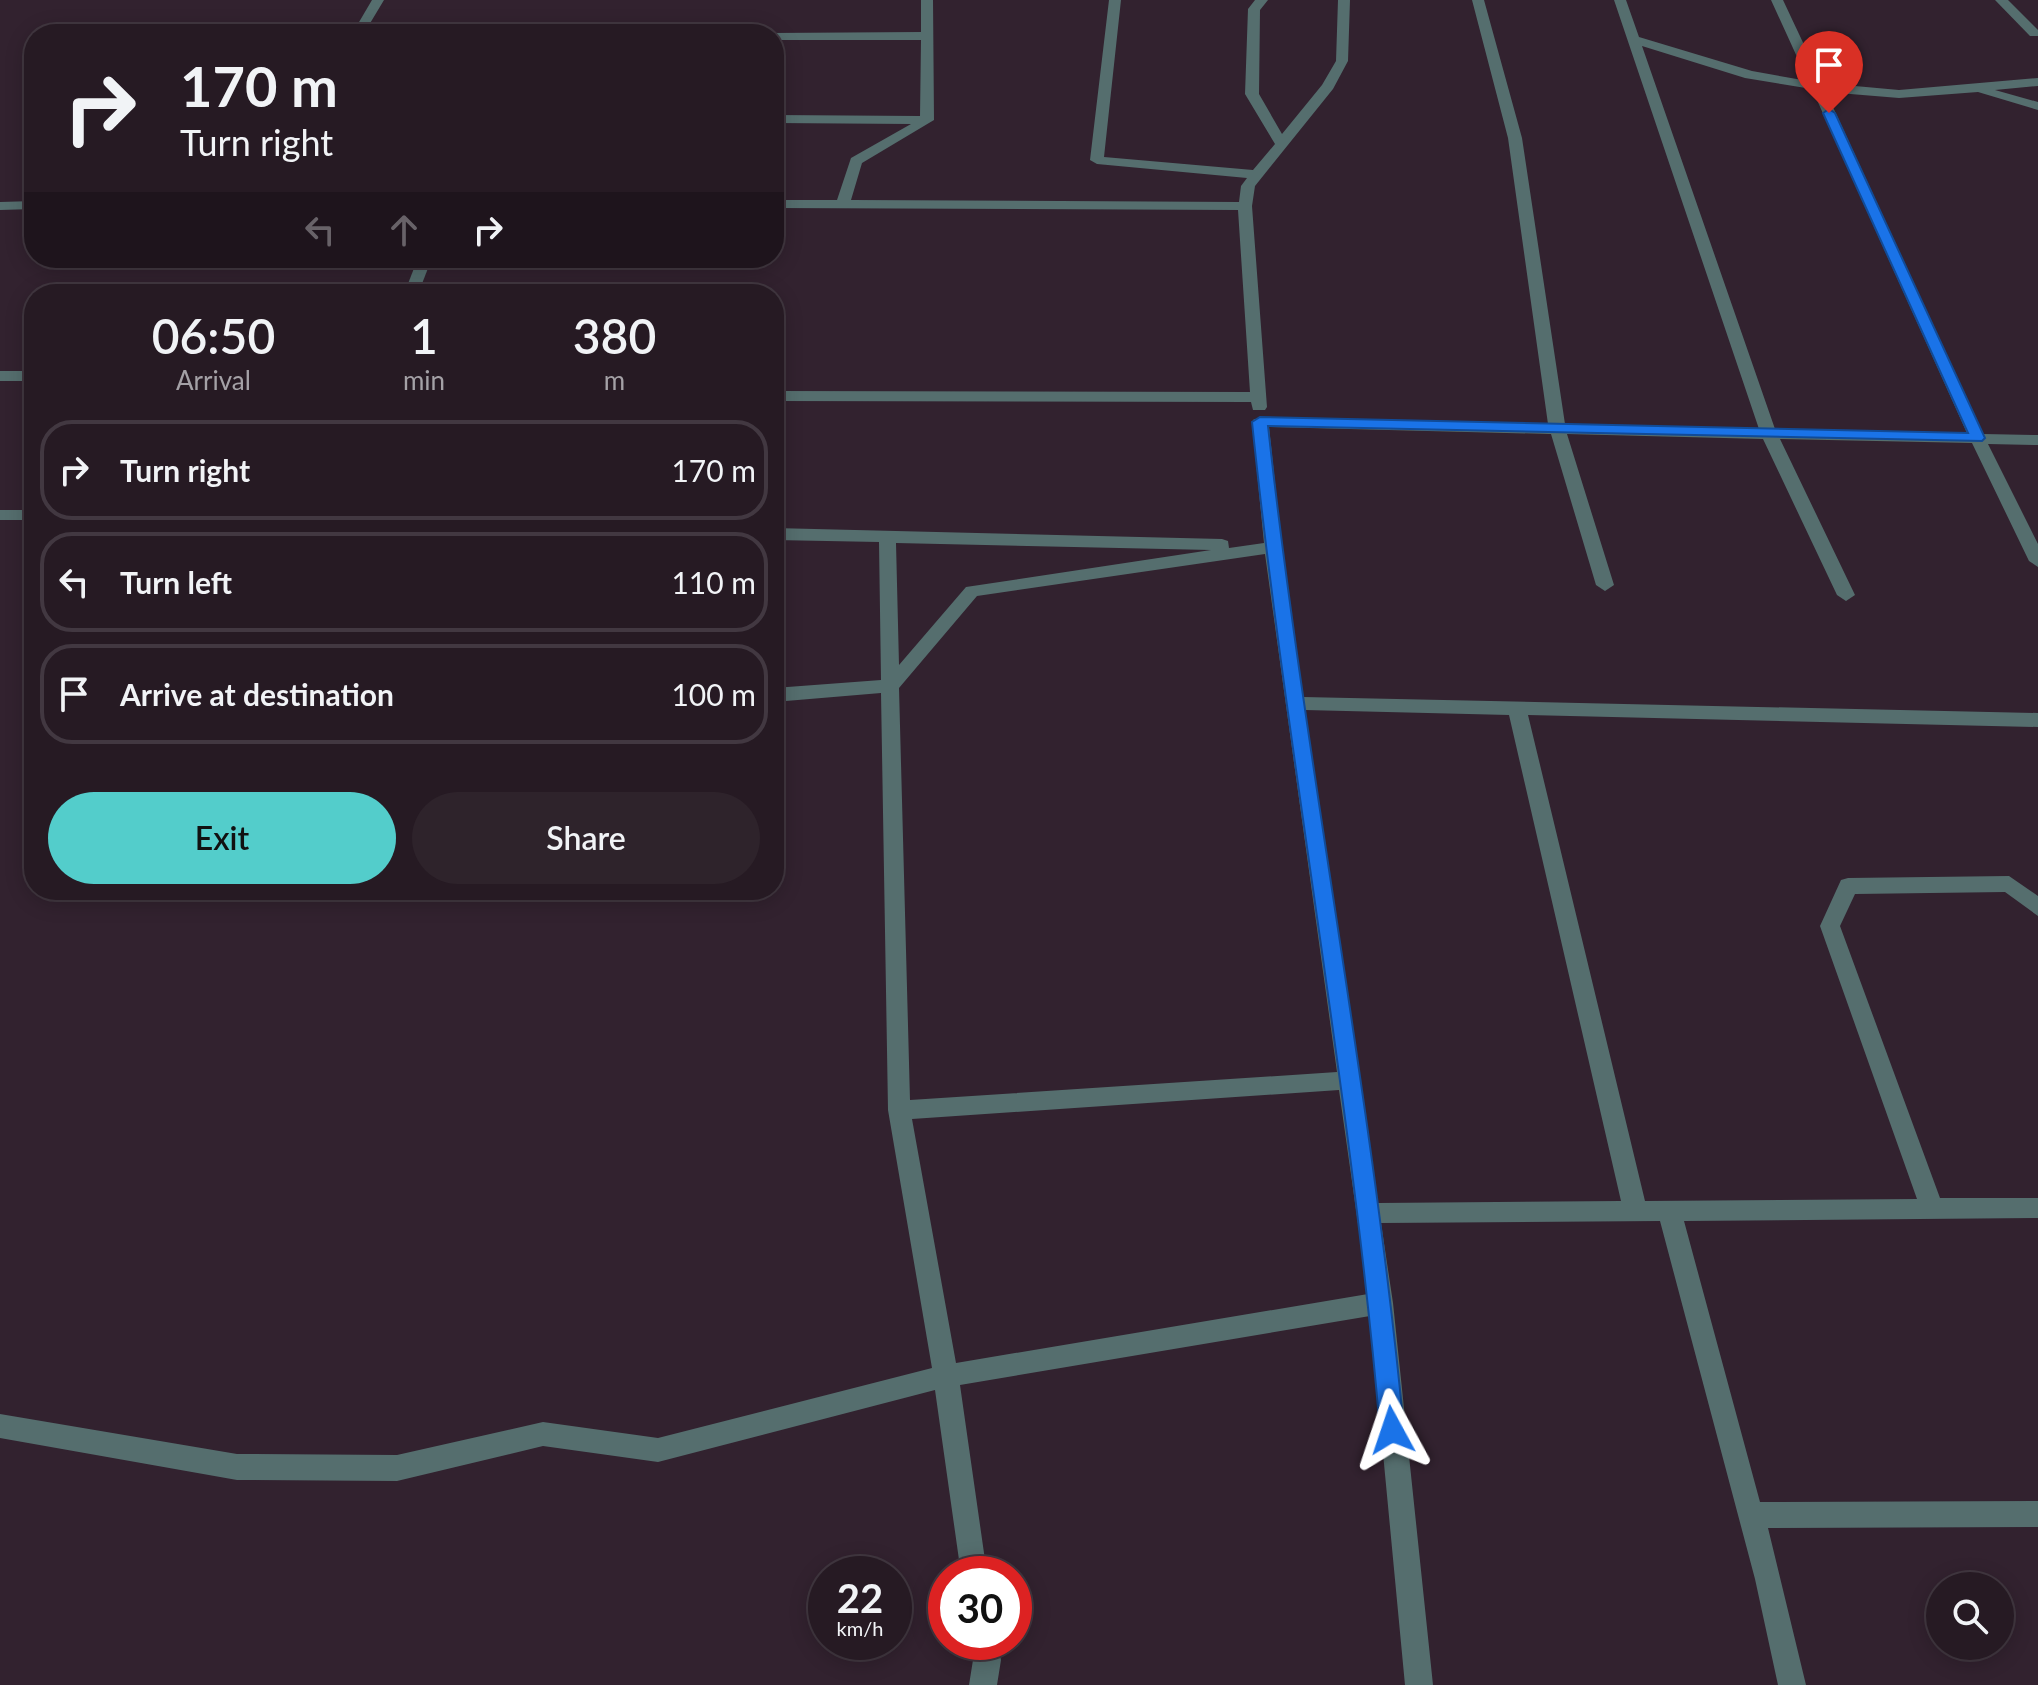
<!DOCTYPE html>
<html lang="en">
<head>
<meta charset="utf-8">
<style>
  body { margin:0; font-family:Lato,sans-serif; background:#2e232b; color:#f1f3f6; height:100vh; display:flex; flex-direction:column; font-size:30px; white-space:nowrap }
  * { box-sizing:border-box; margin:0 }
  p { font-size:26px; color:#a4a1a6 }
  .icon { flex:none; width:44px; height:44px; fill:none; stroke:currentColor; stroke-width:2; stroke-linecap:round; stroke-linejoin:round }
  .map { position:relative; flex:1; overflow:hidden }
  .drawer { position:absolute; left:24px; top:284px; width:760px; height:616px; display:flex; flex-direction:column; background:#261a23; border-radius:32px; box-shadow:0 4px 20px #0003,0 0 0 2px #423841 }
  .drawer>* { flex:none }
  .top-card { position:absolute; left:24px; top:24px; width:760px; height:244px; border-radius:32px; box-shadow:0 4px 20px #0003,0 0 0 2px #423841; background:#261a23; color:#f1f3f6; overflow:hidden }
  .fabs { position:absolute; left:1926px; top:1572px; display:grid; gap:16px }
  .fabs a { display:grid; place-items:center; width:88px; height:88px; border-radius:50%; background:#261a23; box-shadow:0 4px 20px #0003,0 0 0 2px #423841; font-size:40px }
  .speed { position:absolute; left:808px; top:1556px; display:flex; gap:16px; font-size:40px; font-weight:700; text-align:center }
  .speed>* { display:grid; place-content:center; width:104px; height:104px; border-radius:50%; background:#261a23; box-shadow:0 4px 20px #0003,0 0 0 2px #423841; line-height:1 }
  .speed small { font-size:20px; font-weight:400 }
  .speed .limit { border:12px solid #d22; background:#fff; color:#111 }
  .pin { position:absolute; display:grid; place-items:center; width:68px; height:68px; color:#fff; margin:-82px -34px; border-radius:50% 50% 50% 0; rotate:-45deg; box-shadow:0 0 8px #0007 }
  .pin .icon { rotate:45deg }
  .me { position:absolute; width:88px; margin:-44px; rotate:355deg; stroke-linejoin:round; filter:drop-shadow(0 0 6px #0008) }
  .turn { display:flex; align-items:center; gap:28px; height:168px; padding:0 24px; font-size:36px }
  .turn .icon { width:104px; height:104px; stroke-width:2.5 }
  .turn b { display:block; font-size:56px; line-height:68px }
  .lanes { display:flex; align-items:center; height:76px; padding:0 24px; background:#0003; justify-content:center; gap:40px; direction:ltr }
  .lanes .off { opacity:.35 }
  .eta { display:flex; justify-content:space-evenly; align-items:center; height:136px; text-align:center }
  .eta b { font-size:48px; font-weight:600; line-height:56px }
  .action { display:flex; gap:16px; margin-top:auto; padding:16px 24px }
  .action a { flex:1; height:92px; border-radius:48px; background:#53cdcb; color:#111; font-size:32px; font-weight:600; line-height:92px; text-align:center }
  .action a+a { background:#2e232b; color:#f1f3f6 }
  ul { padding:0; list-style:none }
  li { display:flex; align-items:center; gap:24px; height:100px; margin:0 16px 12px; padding:0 8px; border:4px solid #423841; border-radius:32px }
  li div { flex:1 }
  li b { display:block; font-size:30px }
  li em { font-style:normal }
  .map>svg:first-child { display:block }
</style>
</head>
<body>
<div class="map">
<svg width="2038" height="1685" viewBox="0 0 2038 1685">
  <rect width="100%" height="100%" fill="#32222f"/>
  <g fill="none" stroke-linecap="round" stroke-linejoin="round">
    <g fill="#556e6e" fill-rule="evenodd">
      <path d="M372 0H384L366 30H447L453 34H352Z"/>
      <path d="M921 0H933L934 120 862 163 851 200 1239 202 1241 186 1247 178 1097 164 1090 160 1109 0H1121L1104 157 1253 170 1275 144 1245 94 1248 9 1255 0H1268L1260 10 1259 94 1282 134 1322 85 1336 61 1338 0H1350L1348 61 1333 89 1255 186 1252 206 1267 407 1265 410H1253L1251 402 774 401V391L1250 392 1238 210 774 208V200H837L851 158 911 124 774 123V115L920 116 921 40H774V34L770 33 921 32Z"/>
      <path d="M1472 0H1484L1522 138 1565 424 1759 429 1614 0H1626L1639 37 1752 71 1808 81 1771 0H1783L1822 83 1899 90 2038 78V86L1995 90 2038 102V110L1978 92 1899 98 1826 92 1983 434 2038 435V445L1988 444 2038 544V567L2029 561 1972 443 1780 439 1855 595 1846 601 1837 595 1763 439 1567 434 1614 585 1605 591 1596 585 1551 434 1269 427 1284 567 1303 697 2038 713V727L1528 715 1645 1201 1917 1199 1820 926 1841 880 1848 878 2009 876 2038 896V916L2005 892 1855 894 1840 926 1940 1198H2038V1218L1684 1221 1760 1502 2038 1501V1527L1768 1528 1806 1685H1778L1755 1579 1660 1221 1381 1223 1393 1303 1433 1685H1405L1370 1316 960 1385 987 1574H961L935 1390 658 1462 543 1446 397 1481 237 1480 0 1438V1414L237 1454 397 1455 543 1422 658 1438 932 1368 888 1110 881 693 774 702V688L881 680 879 542 774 540V528L1222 539 1228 541 1229 548 1264 543 1252 422 1254 419 1548 424 1508 138ZM1642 46 1745 78 1812 89 1967 433 1775 429ZM896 543 1211 550 966 587 899 665ZM1265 554 1337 1072 910 1100 899 688 977 596ZM1305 710 1509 715 1621 1201 1378 1203ZM1339 1090 1368 1294 956 1363 912 1119Z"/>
      <path d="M1995 0H2008L2038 30V36H2030Z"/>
      <path d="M34 201V209L0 210V202Z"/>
      <path d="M418 258H432L418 294H404Z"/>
      <rect x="0" y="371" width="34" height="10"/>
      <rect x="0" y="510" width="34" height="10"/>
      <path d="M970 1642H998L1001 1660 997 1685H969L973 1660Z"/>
    </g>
  </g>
  <path fill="#1a73e8" stroke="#114b97" stroke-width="2" d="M1829 109 1835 113 1985 438 1982 441 1268 426C1305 762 1372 1094 1404 1430L1400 1437 1392 1441 1384 1437 1380 1430C1351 1092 1287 759 1252 422L1260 417 1968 433 1823 113Z"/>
</svg>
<div class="fabs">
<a><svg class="icon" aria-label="search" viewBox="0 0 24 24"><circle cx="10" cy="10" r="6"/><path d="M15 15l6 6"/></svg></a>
</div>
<div class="speed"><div>22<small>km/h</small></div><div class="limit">30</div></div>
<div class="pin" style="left:1829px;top:113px;background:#d93025"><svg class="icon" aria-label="arrive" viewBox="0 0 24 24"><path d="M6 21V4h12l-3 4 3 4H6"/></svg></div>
<svg class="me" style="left:1392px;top:1430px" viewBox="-20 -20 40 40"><path d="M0-17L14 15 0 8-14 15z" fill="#1a73e8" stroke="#fff" stroke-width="4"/></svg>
<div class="top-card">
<div class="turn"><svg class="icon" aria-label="right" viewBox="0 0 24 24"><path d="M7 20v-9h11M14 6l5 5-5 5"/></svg><div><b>170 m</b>Turn right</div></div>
<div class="lanes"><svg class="icon off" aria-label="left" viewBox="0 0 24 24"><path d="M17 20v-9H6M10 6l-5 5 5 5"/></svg><svg class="icon off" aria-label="ahead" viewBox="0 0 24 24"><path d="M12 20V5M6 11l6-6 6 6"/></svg><svg class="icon" aria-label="right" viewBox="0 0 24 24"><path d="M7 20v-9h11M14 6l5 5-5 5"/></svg></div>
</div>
<section class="drawer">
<div class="eta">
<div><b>06:50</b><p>Arrival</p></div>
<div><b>1</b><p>min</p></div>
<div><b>380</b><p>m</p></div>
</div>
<ul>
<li><svg class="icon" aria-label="right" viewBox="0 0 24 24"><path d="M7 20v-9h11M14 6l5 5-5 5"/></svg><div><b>Turn right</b></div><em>170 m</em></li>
<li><svg class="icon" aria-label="left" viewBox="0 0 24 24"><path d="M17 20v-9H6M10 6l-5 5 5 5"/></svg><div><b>Turn left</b></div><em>110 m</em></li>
<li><svg class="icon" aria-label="arrive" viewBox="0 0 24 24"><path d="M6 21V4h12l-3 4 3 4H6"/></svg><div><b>Arrive at destination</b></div><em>100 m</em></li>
</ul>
<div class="action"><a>Exit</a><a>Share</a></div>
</section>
</div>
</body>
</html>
